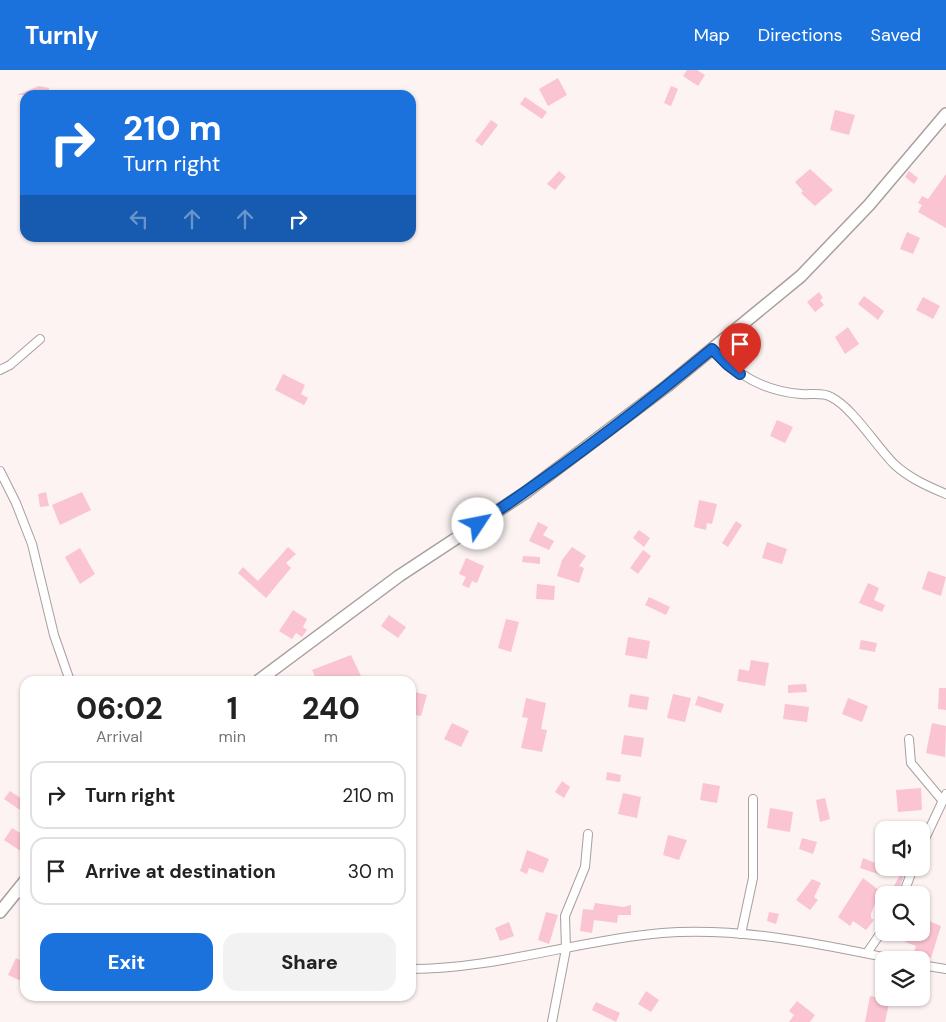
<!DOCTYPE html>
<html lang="en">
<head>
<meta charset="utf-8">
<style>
  body { margin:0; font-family:"DM Sans",sans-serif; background:#f2f2f2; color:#222; height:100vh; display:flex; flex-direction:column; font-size:19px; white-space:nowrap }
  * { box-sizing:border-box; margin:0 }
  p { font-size:16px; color:#767676 }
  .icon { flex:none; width:28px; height:28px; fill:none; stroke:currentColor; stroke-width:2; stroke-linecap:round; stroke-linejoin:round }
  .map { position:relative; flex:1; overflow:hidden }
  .sheet { position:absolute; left:20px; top:606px; width:396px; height:325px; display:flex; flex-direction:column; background:#fff; border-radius:15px; box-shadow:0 1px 4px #0004 }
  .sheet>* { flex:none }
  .banner { position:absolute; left:20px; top:20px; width:396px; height:152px; border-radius:15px; box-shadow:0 1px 4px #0004; background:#1c72dc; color:#fff; overflow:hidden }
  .fabs { position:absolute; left:875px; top:751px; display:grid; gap:10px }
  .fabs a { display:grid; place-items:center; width:55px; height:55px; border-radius:10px; background:#fff; box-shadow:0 1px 4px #0004; font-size:25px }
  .pin { position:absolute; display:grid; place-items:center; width:42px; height:42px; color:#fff; margin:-51px -21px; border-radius:50% 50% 50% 0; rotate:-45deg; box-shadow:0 0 5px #0007 }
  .pin .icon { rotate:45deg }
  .me { position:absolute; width:55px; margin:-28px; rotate:56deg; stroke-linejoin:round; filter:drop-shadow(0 0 4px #0008) }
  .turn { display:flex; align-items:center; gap:18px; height:105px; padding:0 20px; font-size:22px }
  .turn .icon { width:65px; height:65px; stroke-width:2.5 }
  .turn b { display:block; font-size:35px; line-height:42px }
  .lanes { display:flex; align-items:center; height:48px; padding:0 20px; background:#0003; justify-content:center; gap:25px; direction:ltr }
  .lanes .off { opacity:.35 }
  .eta { display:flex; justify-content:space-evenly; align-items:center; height:85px; text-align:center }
  .eta b { font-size:30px; font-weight:800; line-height:35px }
  .primary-button { display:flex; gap:10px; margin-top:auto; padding:10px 20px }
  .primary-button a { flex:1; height:58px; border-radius:15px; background:#1c72dc; color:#fff; font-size:20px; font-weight:800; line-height:58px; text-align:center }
  .primary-button a+a { background:#f2f2f2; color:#222 }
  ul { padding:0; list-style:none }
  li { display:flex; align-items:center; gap:15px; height:68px; margin:0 10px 8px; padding:0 10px; border:2px solid #e0e0e0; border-radius:15px }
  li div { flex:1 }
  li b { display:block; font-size:19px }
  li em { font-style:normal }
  header { display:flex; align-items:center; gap:30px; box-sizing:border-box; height:70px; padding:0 25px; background:#1c72dc; color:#fff }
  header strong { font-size:24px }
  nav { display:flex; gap:28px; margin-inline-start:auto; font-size:18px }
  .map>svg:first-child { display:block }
</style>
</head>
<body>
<header>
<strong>Turnly</strong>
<nav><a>Map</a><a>Directions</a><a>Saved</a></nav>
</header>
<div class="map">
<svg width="946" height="952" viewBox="0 0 946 952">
  <rect width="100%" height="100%" fill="#fcf3f2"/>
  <g fill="#fbc4d2">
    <path d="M687 0H697L705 5 698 16 683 6Z"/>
    <path d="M558 8 567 25 548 36 539 19Z"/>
    <path d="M39 16 49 18V25H17Z"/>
    <path d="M671 16 678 19 671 36 664 33Z"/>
    <path d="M525 27 547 42 542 49 520 34Z"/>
    <path d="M835 40 855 45 849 65 830 60Z"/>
    <path d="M491 50 498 55 482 76 475 71Z"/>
    <path d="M810 99 833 120 815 136 801 123 803 121 795 112Z"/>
    <path d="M559 101 566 107 555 120 547 114Z"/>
    <path d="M909 101 918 108 914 114 905 107Z"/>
    <path d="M946 104V158L918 142 922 135 918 133 922 126 928 129Z"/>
    <path d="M907 162 920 168 913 184 900 179Z"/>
    <path d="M819 222 823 228 820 230 824 235 815 242 807 232Z"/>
    <path d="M864 226 884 241 878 250 858 234Z"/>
    <path d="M923 227 940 236 933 249 916 240Z"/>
    <path d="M848 257 859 274 845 284 835 267Z"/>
    <path d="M283 304 305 315 301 324 308 328 304 335 275 320Z"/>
    <path d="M777 350 793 357 785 373 770 366Z"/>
    <path d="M46 422 49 436 40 437 38 424Z"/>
    <path d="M82 422 91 440 60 455 52 435Z"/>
    <path d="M699 430 717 434 712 454 707 453 706 460 694 457Z"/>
    <path d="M736 451 742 455 728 477 722 473Z"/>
    <path d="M538 452 548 457 543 465 554 471 549 480 529 471Z"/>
    <path d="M639 460 650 468 644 477 633 468Z"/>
    <path d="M767 472 787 479 782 494 762 488Z"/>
    <path d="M288 477 296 484 286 493 291 498 266 528 238 503 243 497 258 511Z"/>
    <path d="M572 477 586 486 579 496 584 498 579 513 557 506 562 490Z"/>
    <path d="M80 478 95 504 80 514 65 487Z"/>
    <path d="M643 480 651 486 638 504 630 498Z"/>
    <path d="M523 486 540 487V494L522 492Z"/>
    <path d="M466 488 484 496 477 513 472 511 469 518 462 515 466 507 459 504Z"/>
    <path d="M928 501 946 507 941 526 922 519Z"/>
    <path d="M868 513 879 518 874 530 885 535 882 542 859 533Z"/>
    <path d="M537 514 555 516 554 530 536 529Z"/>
    <path d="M649 527 670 537 666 545 645 535Z"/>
    <path d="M293 540 307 549 303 557 307 560 302 567 296 563 292 569 279 561Z"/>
    <path d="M389 545 406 557 398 568 381 556Z"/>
    <path d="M506 549 519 552 511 582 498 578Z"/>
    <path d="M628 567 650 571 647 589 625 585Z"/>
    <path d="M861 570 877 573 875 582 859 579Z"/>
    <path d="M351 585 361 606 349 611H334L333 608 317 611 312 600Z"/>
    <path d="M751 590 769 593 765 616 737 611 739 599 749 601Z"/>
    <path d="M806 614 807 622 788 623V615Z"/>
    <path d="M939 618H946V640L938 639Z"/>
    <path d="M411 621 427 625 421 646 411 644Z"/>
    <path d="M630 624 649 627 647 640 628 637Z"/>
    <path d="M673 624 691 628 685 652 667 648Z"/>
    <path d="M698 626 724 634 721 643 695 635Z"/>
    <path d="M526 628 546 633 541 659 547 660 542 682 521 678 528 648 522 647Z"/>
    <path d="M848 628 868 636 862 652 842 644Z"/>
    <path d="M785 634 809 637 807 652 783 649Z"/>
    <path d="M452 653 469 661 461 677 444 669Z"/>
    <path d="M932 653 946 656 945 687 926 683Z"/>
    <path d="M624 665 644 668 641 687 621 684Z"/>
    <path d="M607 702 621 705 620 712 606 710Z"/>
    <path d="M562 711 570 717 564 728 555 722Z"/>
    <path d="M703 713 720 716 717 733 700 730Z"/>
    <path d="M921 718 922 740 898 742 896 720Z"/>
    <path d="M10 721 25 731 20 740 4 729Z"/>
    <path d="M623 723 641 727 637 748 618 744Z"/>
    <path d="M825 728 830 749 820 752 816 730Z"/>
    <path d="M770 738 793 742 790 762 767 758Z"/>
    <path d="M12 758 25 766V776L22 782 4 770Z"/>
    <path d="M668 765 687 770 679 790 663 785Z"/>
    <path d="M802 768 817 772 813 784 799 779Z"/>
    <path d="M527 780 549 789 543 803 529 798 527 804 520 801Z"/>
    <path d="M863 788 887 798 884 806 860 798Z"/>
    <path d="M903 799 906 800 899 819 894 816Z"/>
    <path d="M863 808 880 821 871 844V848L874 850 866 860 853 851 850 856 838 847Z"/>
    <path d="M812 809 821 813 814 827 818 830 810 840 796 830Z"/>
    <path d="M595 833 624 837 631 835V845H618L617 853 594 850 592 863 580 861 583 839 593 840Z"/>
    <path d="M546 842 558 845 549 874 538 870Z"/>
    <path d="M769 842 779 844 776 854 767 851Z"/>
    <path d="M927 850 941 856 931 888 914 882 916 876 905 872 909 862H922Z"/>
    <path d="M509 852 514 866 500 871 495 858Z"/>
    <path d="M16 888 25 893V903L21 911 8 905Z"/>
    <path d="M646 921 659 930 651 942 638 934Z"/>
    <path d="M870 926 890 929 885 952H865Z"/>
    <path d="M797 931 815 945 810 952H789L794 945 789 941Z"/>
    <path d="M596 932 620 943 616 952 592 940Z"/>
  </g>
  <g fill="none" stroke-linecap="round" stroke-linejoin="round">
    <g stroke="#a89f9e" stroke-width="10">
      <g id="street">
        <path d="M712 279C737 305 764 321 801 324 811 325 822 322 831 327 852 337 876 376 894 394 909 408 927 416 946 424"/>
        <path d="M0 300 10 295 40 269"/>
        <path d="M0 401 16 433 32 474 54 565 70 611"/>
        <path d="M909 669 911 693 942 730"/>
        <path d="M921 777 946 724"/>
        <path d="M15 822 25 825"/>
        <path d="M903 825 913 798"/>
        <path d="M741 864 753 808V729"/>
        <path d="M867 883 884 858"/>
        <path d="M921 895 946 899"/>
        <path d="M411 899C496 899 578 870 662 863 742 857 821 874 898 890"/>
        <path d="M552 952 566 879 565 846 585 797 588 764"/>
      </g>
    </g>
    <g stroke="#a89f9e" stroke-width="14">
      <g id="secondary">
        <path d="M258 611 399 506 525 423 667 316 801 206 869 135 946 44"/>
        <path d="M0 842 25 811"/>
      </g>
    </g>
    <use href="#street" stroke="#fff" stroke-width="8"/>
    <use href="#secondary" stroke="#fff" stroke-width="11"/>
  </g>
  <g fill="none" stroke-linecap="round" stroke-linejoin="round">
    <g stroke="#124a8f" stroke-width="12">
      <path id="route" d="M478 454C559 400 637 341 712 279L728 295 740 304"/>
    </g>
    <use href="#route" stroke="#1c72dc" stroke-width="9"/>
  </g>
</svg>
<div class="fabs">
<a><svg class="icon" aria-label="sound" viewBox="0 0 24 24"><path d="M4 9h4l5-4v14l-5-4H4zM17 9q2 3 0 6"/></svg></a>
<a><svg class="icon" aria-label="search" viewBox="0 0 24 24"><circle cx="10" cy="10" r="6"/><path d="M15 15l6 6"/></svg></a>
<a><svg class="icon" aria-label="layers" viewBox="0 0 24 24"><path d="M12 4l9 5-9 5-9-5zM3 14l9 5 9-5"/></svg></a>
</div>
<div class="pin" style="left:740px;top:304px;background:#d93025"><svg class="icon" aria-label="arrive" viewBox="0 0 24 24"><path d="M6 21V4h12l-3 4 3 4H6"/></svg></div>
<svg class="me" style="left:478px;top:454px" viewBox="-20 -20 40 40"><circle r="19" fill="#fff"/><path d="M0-13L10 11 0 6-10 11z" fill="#1c72dc"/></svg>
<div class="banner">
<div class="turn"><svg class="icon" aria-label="right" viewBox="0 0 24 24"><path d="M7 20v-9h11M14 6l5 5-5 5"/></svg><div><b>210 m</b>Turn right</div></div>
<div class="lanes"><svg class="icon off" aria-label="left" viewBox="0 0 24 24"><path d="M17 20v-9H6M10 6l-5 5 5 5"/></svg><svg class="icon off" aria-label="ahead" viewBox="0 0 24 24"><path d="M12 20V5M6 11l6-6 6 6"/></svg><svg class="icon off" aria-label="ahead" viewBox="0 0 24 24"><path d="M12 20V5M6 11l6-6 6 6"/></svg><svg class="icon" aria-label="right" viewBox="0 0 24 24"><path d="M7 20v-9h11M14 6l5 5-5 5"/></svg></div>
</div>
<section class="sheet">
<div class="eta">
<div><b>06:02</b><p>Arrival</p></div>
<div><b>1</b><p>min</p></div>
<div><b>240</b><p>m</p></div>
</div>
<ul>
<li><svg class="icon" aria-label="right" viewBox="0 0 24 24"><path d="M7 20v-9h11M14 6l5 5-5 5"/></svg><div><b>Turn right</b></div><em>210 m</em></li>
<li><svg class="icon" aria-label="arrive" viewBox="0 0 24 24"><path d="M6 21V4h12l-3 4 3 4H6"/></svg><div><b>Arrive at destination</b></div><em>30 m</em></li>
</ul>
<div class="primary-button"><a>Exit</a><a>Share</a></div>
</section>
</div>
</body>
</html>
